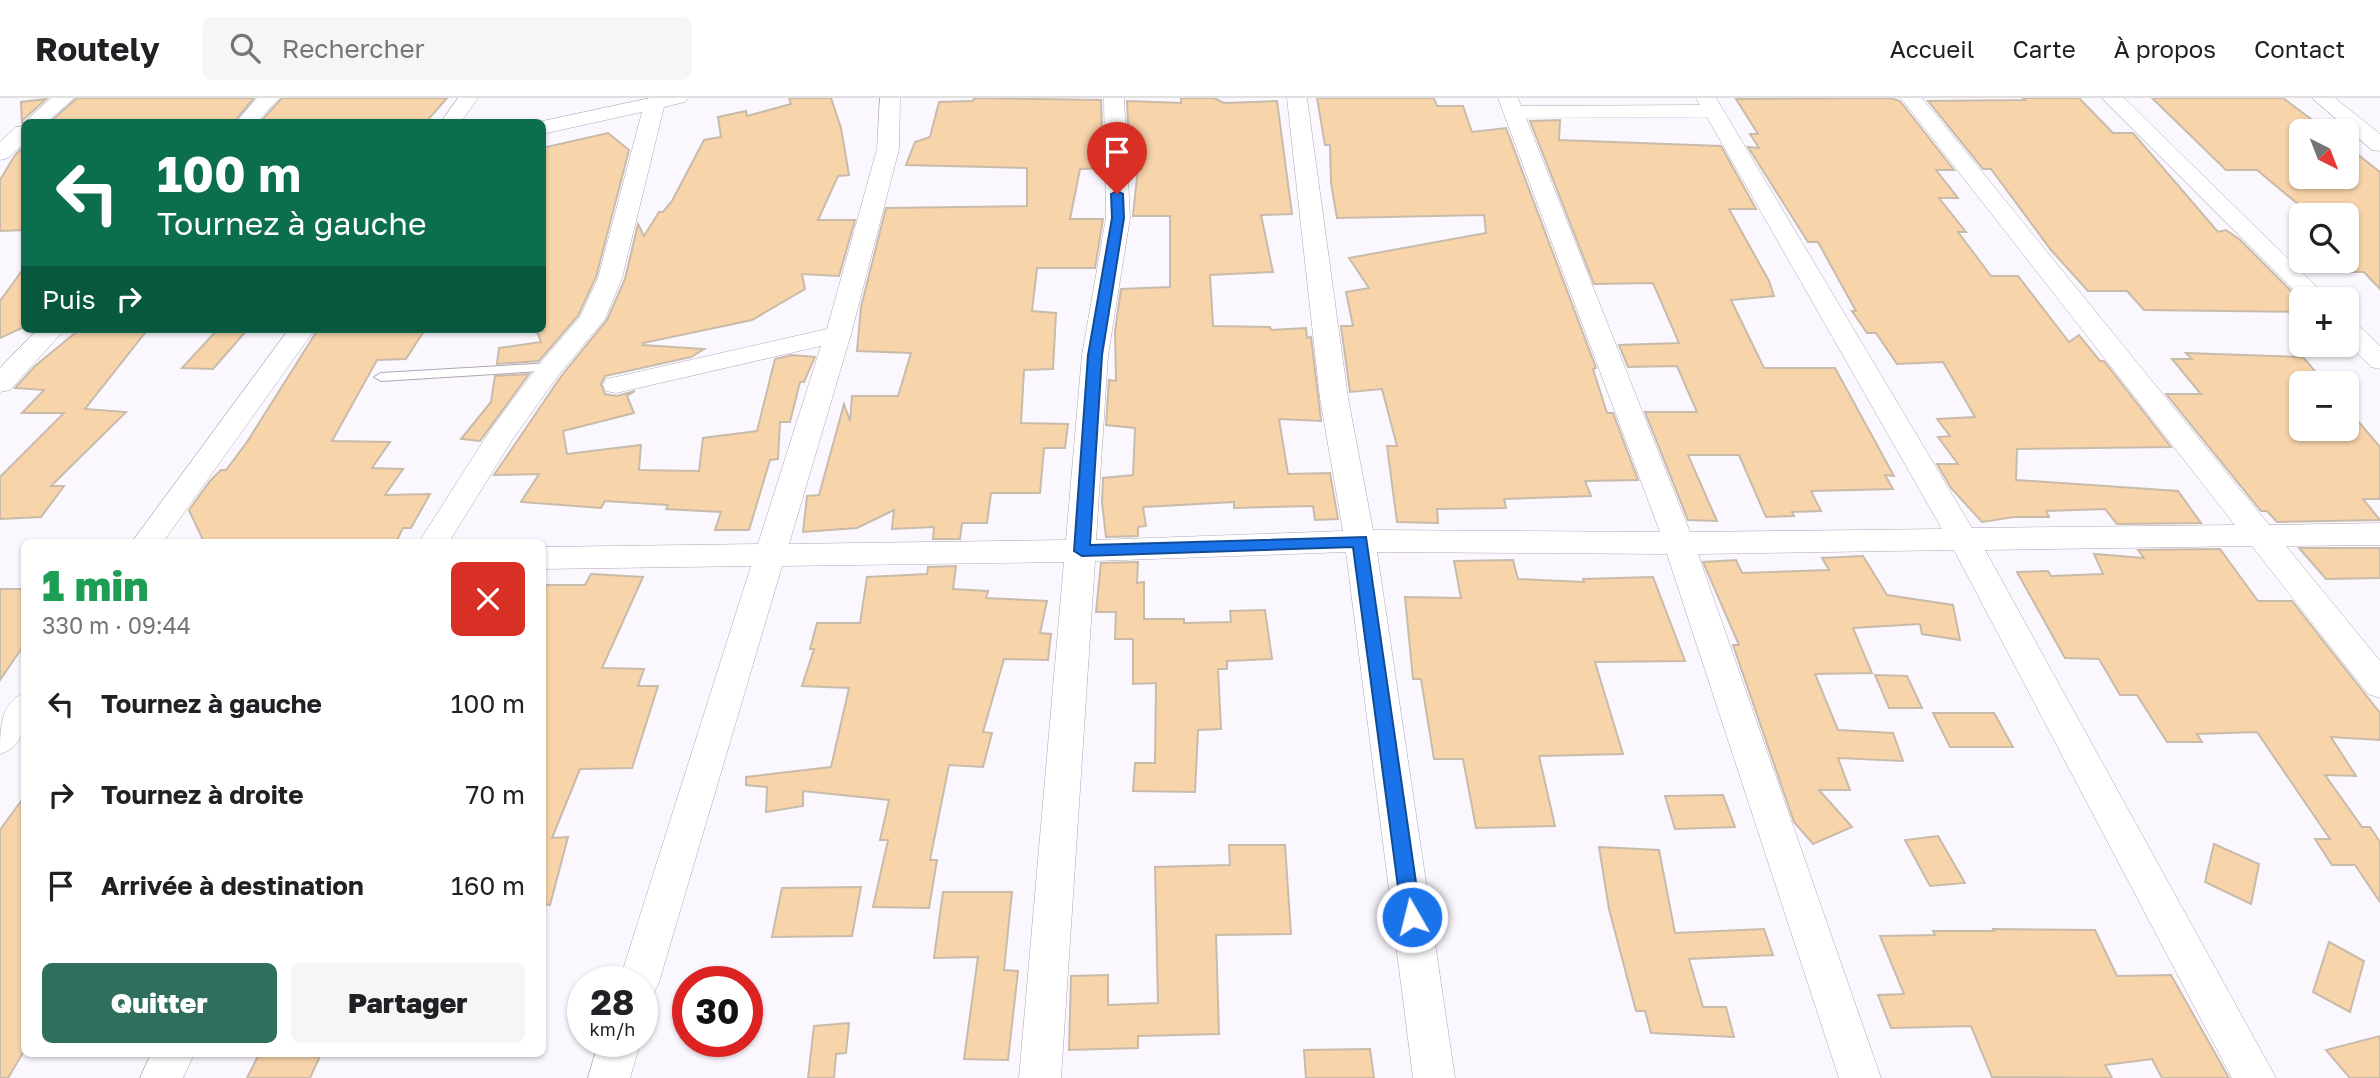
<!DOCTYPE html>
<html lang="fr">
<head>
<meta charset="utf-8">
<style>
  body { margin:0; font-family:"Golos Text",sans-serif; background:#f6f6f6; color:#202124; height:100vh; display:flex; flex-direction:column; font-size:26px; white-space:nowrap }
  * { box-sizing:border-box; margin:0 }
  p { font-size:23px; color:#757577 }
  .icon { flex:none; width:38px; height:38px; fill:none; stroke:currentColor; stroke-width:2; stroke-linecap:round; stroke-linejoin:round }
  .map { position:relative; flex:1; overflow:hidden }
  .side { position:absolute; left:21px; top:441px; width:525px; height:518px; display:flex; flex-direction:column; background:#fff; border-radius:10px; box-shadow:0 2px 5px #0004 }
  .side>* { flex:none }
  .guide { position:absolute; left:21px; top:21px; width:525px; height:214px; border-radius:10px; box-shadow:0 2px 5px #0004; background:#0b6e4f; color:#fff; overflow:hidden }
  .needle { width:46px; rotate:138deg }
  .buttons { position:absolute; left:2289px; top:21px; display:grid; gap:14px }
  .buttons a { display:grid; place-items:center; width:70px; height:70px; border-radius:10px; background:#fff; box-shadow:0 2px 5px #0004; font-size:35px }
  .speed { position:absolute; left:567px; top:868px; display:flex; gap:14px; font-size:35px; font-weight:700; text-align:center }
  .speed>* { display:grid; place-content:center; width:91px; height:91px; border-radius:50%; background:#fff; box-shadow:0 2px 5px #0004; line-height:1 }
  .speed small { font-size:18px; font-weight:400 }
  .speed .limit { border:10px solid #d22; background:#fff; color:#111 }
  .pin { position:absolute; display:grid; place-items:center; width:60px; height:60px; color:#fff; margin:-72px -30px; border-radius:50% 50% 50% 0; rotate:-45deg; box-shadow:0 0 7px #0007 }
  .pin .icon { rotate:45deg }
  .me { position:absolute; width:77px; margin:-38px; rotate:352deg; stroke-linejoin:round; filter:drop-shadow(0 0 5px #0008) }
  .turn { display:flex; align-items:center; gap:24px; height:147px; padding:0 21px; font-size:32px }
  .turn .icon { width:91px; height:91px; stroke-width:2.5 }
  .turn b { display:block; font-size:49px; line-height:60px }
  .then { display:flex; align-items:center; height:66px; padding:0 21px; background:#0003; gap:14px; font-size:26px }
  .round { display:grid; place-items:center; flex:none; width:74px; height:74px; border-radius:10px; background:#f6f6f6 }
  .overview { display:flex; align-items:center; justify-content:space-between; height:119px; padding:0 21px }
  h1 { font-size:42px; font-weight:800; line-height:52px; color:#1e9e55 }
  .cta { display:flex; gap:14px; margin-top:auto; padding:14px 21px }
  .cta a { flex:1; height:80px; border-radius:10px; background:#306f5d; color:#fff; font-size:28px; font-weight:800; line-height:80px; text-align:center }
  .cta a+a { background:#f6f6f6; color:#202124 }
  ul { padding:0; list-style:none }
  li { display:flex; align-items:center; gap:21px; height:91px; padding:0 21px }
  li div { flex:1 }
  li b { display:block; font-size:26px }
  li em { font-style:normal }
  header { display:flex; align-items:center; gap:42px; box-sizing:border-box; height:98px; padding:0 35px; background:#fff; border-bottom:2px solid #e0e0e0 }
  header strong { font-size:33px }
  nav { display:flex; gap:38px; margin-inline-start:auto; font-size:24px }
  .search { width:490px; height:63px; background:#f6f6f6; display:flex; align-items:center; gap:18px; box-sizing:border-box; padding:0 24px; border-radius:10px; color:#757577; font-size:26px }
  .map>svg:first-child { display:block }
</style>
</head>
<body>
<header>
<strong>Routely</strong>
<div class="search"><svg class="icon" aria-label="search" viewBox="0 0 24 24"><circle cx="10" cy="10" r="6"/><path d="M15 15l6 6"/></svg>Rechercher</div>
<nav><a>Accueil</a><a>Carte</a><a>À propos</a><a>Contact</a></nav>
</header>
<div class="map">
<svg width="2380" height="980" viewBox="0 0 2380 980">
  <rect width="100%" height="100%" fill="#fbf7fe"/>
  <g fill="#f8d4aa" stroke="#c9bbaa" stroke-width="2">
    <path d="M77 0H254L234 24H50Z"/>
    <path d="M282 0H447L426 24H260Z"/>
    <path d="M789 0H831L841 30 849 77 838 78 818 122H855L839 178 802 176 805 191 752 222 643 245V247L704 251 691 259 605 278 601 286 605 296 617 298 635 293 627 298 634 315 563 333 567 356 641 347 639 372 699 373 703 340 757 333 775 261 792 257 815 259 804 284H800L790 324H780L778 361 770 362 749 432H715L721 414 666 411 668 407 605 403 601 410 521 404 539 376 494 377 562 277 607 222 625 181 638 126 644 138 659 114H663L672 103 704 42 721 39 718 19 746 13 747 18 791 6Z"/>
    <path d="M974 0 1101 2 1103 70 1080 71 1070 121H1103L1095 170H1037L1032 213 1056 215 1053 271 1024 272 1021 325 1068 326 1065 350H1044L1040 395H991L987 425H962L960 441H933L934 429 892 431 894 412 857 430 803 434 807 398 819 397 844 306 850 323 852 298H898L911 255 857 253 861 209 886 110 1027 108V70L906 67 915 44 930 39 939 4 973 3Z"/>
    <path d="M1181 0H1214L1224 5 1277 3 1292 116 1261 117 1273 174 1210 177 1213 228 1270 229 1271 232 1306 230 1307 240 1311 239 1321 323 1279 321 1288 376 1330 375 1338 421 1315 422 1313 408 1234 410V404L1143 409 1146 428 1138 429V438L1106 439 1102 404 1103 380 1133 377 1135 330 1106 327 1109 282 1116 283 1115 233 1121 191 1170 189V118H1133L1138 69H1130L1127 3 1181 5Z"/>
    <path d="M1317 0H1434L1437 8H1463L1472 34 1506 30 1596 270 1593 271 1607 315H1613L1638 382 1585 383 1591 398 1504 401 1506 410 1437 411 1438 425 1397 424 1387 348H1397L1382 291 1350 294 1341 228H1353L1346 194 1369 190 1349 160 1486 135 1484 117 1337 120 1331 85 1330 47H1325Z"/>
    <path d="M1890 0 1900 3 1954 72H1936L1958 100H1939L1966 134H1958L1991 178H2018L2069 244 2079 237 2100 263H2104L2171 349 2017 351 2016 382 2178 393 2201 425 2117 426 2105 411 2046 413 2049 419H2014L1982 424 1951 390 1937 366H1958L1938 339 1950 338 1937 321 1975 319 1943 264 1897 266 1876 235H1867L1852 213H1856L1818 144H1808L1748 49 1759 50 1750 36H1758L1736 1Z"/>
    <path d="M2023 0H2079L2113 35H2133L2218 134 2226 132 2239 141 2301 203V214L2144 212 2127 193H2088L2051 152 1991 71H1983L1928 3 2025 2Z"/>
    <path d="M2152 0H2283L2327 33H2301V79H2347V48L2380 74V191L2364 174H2347V117H2311L2257 72H2226Z"/>
    <path d="M46 1 23 22 22 26 21 4Z"/>
    <path d="M1560 22 1559 42 1721 48 1756 111H1729L1769 183 1774 198 1731 202 1764 270H1835L1894 378 1885 377 1893 391 1811 393 1821 413 1792 414 1794 418 1766 419 1739 357H1688L1717 423 1688 422 1645 314H1697L1677 268 1628 269 1619 247 1679 245 1653 185 1594 186 1530 23Z"/>
    <path d="M608 35 629 52 596 179 578 218 539 263 497 266 499 250 541 244 536 231H542V50Z"/>
    <path d="M24 48V132L0 133V82L15 57Z"/>
    <path d="M24 170V229L0 240V203Z"/>
    <path d="M80 231H148L85 311 126 314 51 388H64L41 419 0 421V379L64 315H22L44 292 15 290 35 268Z"/>
    <path d="M218 231H248L213 271 182 270Z"/>
    <path d="M317 233H424L406 261 377 262 332 343 390 344 372 370 403 371 385 397 430 396 411 430H403L396 444 203 442 189 412 210 383 221 372H226L247 344Z"/>
    <path d="M2186 255 2303 259 2325 285H2301V331H2347V310L2380 349V401H2363L2380 422 2277 424 2267 413H2261L2166 296H2201L2172 261H2192Z"/>
    <path d="M529 276 480 343 461 341 491 304 495 278Z"/>
    <path d="M2299 450H2380V480L2326 481Z"/>
    <path d="M2220 451 2258 503H2292L2380 615V642L2331 639 2356 678 2325 677 2362 729H2370L2380 744V804L2355 767H2332L2315 741H2330L2257 634 2197 636 2202 644H2167L2137 597H2120L2099 561 2065 560 2017 474 2048 473 2051 478 2103 476 2094 456 2144 460 2138 452Z"/>
    <path d="M1863 458 1887 497 1953 507 1960 542 1922 536 1920 526 1853 530 1872 575 1815 576 1838 632 1893 635 1903 663 1838 660 1850 692H1819L1852 729 1813 746 1794 724 1733 547H1739L1703 464 1736 462 1742 475 1829 472 1822 460Z"/>
    <path d="M1513 462 1518 481 1584 484 1583 481 1653 479 1685 563 1595 564 1623 656 1539 658 1555 728 1476 730 1463 661H1434L1421 581H1413L1405 499 1461 500 1454 463Z"/>
    <path d="M1138 464 1137 485 1144 484V521H1184V525L1231 524 1230 513 1265 512 1272 561 1227 563V571H1218L1221 631 1198 632 1195 694 1133 693 1135 665H1155L1156 585 1133 586V541H1115L1116 514H1096L1101 465Z"/>
    <path d="M956 468 953 491 988 493 986 500 1047 503 1040 535 1051 536 1048 562 1004 561 983 634 992 635 983 669 949 667 930 762H937L929 810 873 809 888 742H880L889 702 803 693V708L766 714 767 689 746 687V679L831 669 849 590 802 588 814 551H810L817 525H860L867 479 927 476 928 469Z"/>
    <path d="M591 476 643 479 602 570 644 571 638 588H658L632 670 580 671 552 740 568 739 550 807 542 806V487H585Z"/>
    <path d="M0 491H24V547L0 582Z"/>
    <path d="M1875 577 1907 578 1922 610H1889Z"/>
    <path d="M1933 615H1994L2013 649H1950Z"/>
    <path d="M1723 697 1735 729 1675 731 1665 698Z"/>
    <path d="M24 699V953L8 980H0V732Z"/>
    <path d="M1938 738 1965 785 1930 788 1905 742Z"/>
    <path d="M2214 746 2259 766 2251 806 2205 784Z"/>
    <path d="M1229 747H1285L1291 836 1216 837 1219 936 1138 938V950L1069 952 1071 878 1108 877V907L1158 905 1155 769 1230 767Z"/>
    <path d="M1599 749 1659 752 1675 835 1764 831 1773 857 1689 861 1703 909H1726L1734 939 1651 935 1645 913H1636L1609 811Z"/>
    <path d="M861 789 852 838 772 839 782 790Z"/>
    <path d="M943 794H1012L1004 872 1018 873 1008 962 964 961 978 859 934 860Z"/>
    <path d="M1993 831 2095 832 2117 878 2171 877 2229 980H2162L2152 961 2105 967 2112 980 1992 979 1971 928 1891 930 1878 897 1904 896 1880 838 1935 837 1933 833H1994Z"/>
    <path d="M2329 844 2364 863 2350 914 2313 894Z"/>
    <path d="M849 925 846 955 836 956 834 980H808L814 928Z"/>
    <path d="M2380 938V980H2350L2326 952Z"/>
    <path d="M1370 951 1374 980H1306L1304 952Z"/>
    <path d="M259 956H321L310 980H247Z"/>
  </g>
  <g fill="none" stroke-linecap="round" stroke-linejoin="round">
    <g stroke="#afa5b7" stroke-width="2">
      <path id="lane" d="M551 265 558 269 556 272 381 283 374 279 381 275Z"/>
    </g>
    <g stroke="#afa5b7" stroke-width="1">
      <g id="street">
        <path d="M51 0H74L47 24H25Z"/>
        <path d="M257 0H279L257 24H236Z"/>
        <path d="M458 0H478L461 24H441Z"/>
        <path d="M650 0H688L685 4 664 9 622 180 605 221 560 275 512 342 449 444H419L491 331 542 263 580 219 598 180 642 14 542 36V24H538Z"/>
        <path d="M880 0H900L899 51 851 236 789 446 1066 442 1082 257 1106 120 1104 0H1124L1130 120 1108 257 1096 442 1343 433 1320 300 1287 0H1307L1348 300 1373 432 1660 434 1498 0H1518L1521 8 1700 7 1696 0H1716L1972 430 2235 427 1901 0H1922L2269 427 2380 425V447L2286 448 2380 563V600L2368 596 2252 448 1985 452 2276 980H2232L1954 452 1698 456 1881 980H1839L1667 456 1377 454 1455 980H1413L1346 454 1095 463 1061 980H1019L1064 464 782 468 659 884 653 897 642 902V884H619L751 468 542 471V449L758 446 821 248 616 295 606 293 603 287 606 281 616 279 827 231 877 51ZM1707 19 1942 431 1690 434 1526 20Z"/>
        <path d="M2102 0H2124L2329 201H2303Z"/>
        <path d="M2312 0H2335L2380 36V53L2372 52Z"/>
        <path d="M24 28V45L8 60 0 62V44L16 29Z"/>
        <path d="M2347 222 2356 225 2380 248V271L2371 269 2347 244Z"/>
        <path d="M38 231H65L10 292 0 294V270Z"/>
        <path d="M289 231H315L163 444H132Z"/>
        <path d="M24 595C26 620 28 647 0 656 0 630 0 605 24 595Z"/>
        <path d="M599 943H641L630 980H588Z"/>
        <path d="M151 956H194L183 980H140Z"/>
      </g>
    </g>
    <use href="#lane" fill="#fff" fill-rule="evenodd"/>
    <use href="#street" fill="#fff" fill-rule="evenodd"/>
  </g>
  <path fill="#1a73e8" stroke="#114b97" stroke-width="2" d="M1117 93 1123 96 1124 120 1102 257 1090 447 1366 439 1421 819 1418 825 1412 828 1405 825 1402 819 1353 449 1082 458 1074 453 1088 257 1112 120 1111 96Z"/>
</svg>
<div class="buttons">
<a><svg class="needle" viewBox="-14 -14 28 28"><path d="M0-13l5 13h-10z" fill="#e53935"/><path d="M0 13l5-13h-10z" fill="#757577"/></svg></a>
<a><svg class="icon" aria-label="search" viewBox="0 0 24 24"><circle cx="10" cy="10" r="6"/><path d="M15 15l6 6"/></svg></a>
<a>+</a>
<a>−</a>
</div>
<div class="speed"><div>28<small>km/h</small></div><div class="limit">30</div></div>
<div class="pin" style="left:1117px;top:96px;background:#d93025"><svg class="icon" aria-label="arrive" viewBox="0 0 24 24"><path d="M6 21V4h12l-3 4 3 4H6"/></svg></div>
<svg class="me" style="left:1412px;top:819px" viewBox="-20 -20 40 40"><circle r="17" fill="#1a73e8" stroke="#fff" stroke-width="3"/><path d="M0-11L8 9 0 5-8 9z" fill="#fff"/></svg>
<div class="guide">
<div class="turn"><svg class="icon" aria-label="left" viewBox="0 0 24 24"><path d="M17 20v-9H6M10 6l-5 5 5 5"/></svg><div><b>100 m</b>Tournez à gauche</div></div>
<div class="then">Puis<svg class="icon" aria-label="right" viewBox="0 0 24 24"><path d="M7 20v-9h11M14 6l5 5-5 5"/></svg></div>
</div>
<section class="side">
<div class="overview"><div><h1>1 min</h1><p>330 m · 09:44</p></div><a class="round" style="background:#d93025;color:#fff"><svg class="icon" aria-label="close" viewBox="0 0 24 24"><path d="M6 6l12 12M18 6L6 18"/></svg></a></div>
<ul>
<li><svg class="icon" aria-label="left" viewBox="0 0 24 24"><path d="M17 20v-9H6M10 6l-5 5 5 5"/></svg><div><b>Tournez à gauche</b></div><em>100 m</em></li>
<li><svg class="icon" aria-label="right" viewBox="0 0 24 24"><path d="M7 20v-9h11M14 6l5 5-5 5"/></svg><div><b>Tournez à droite</b></div><em>70 m</em></li>
<li><svg class="icon" aria-label="arrive" viewBox="0 0 24 24"><path d="M6 21V4h12l-3 4 3 4H6"/></svg><div><b>Arrivée à destination</b></div><em>160 m</em></li>
</ul>
<div class="cta"><a>Quitter</a><a>Partager</a></div>
</section>
</div>
</body>
</html>
